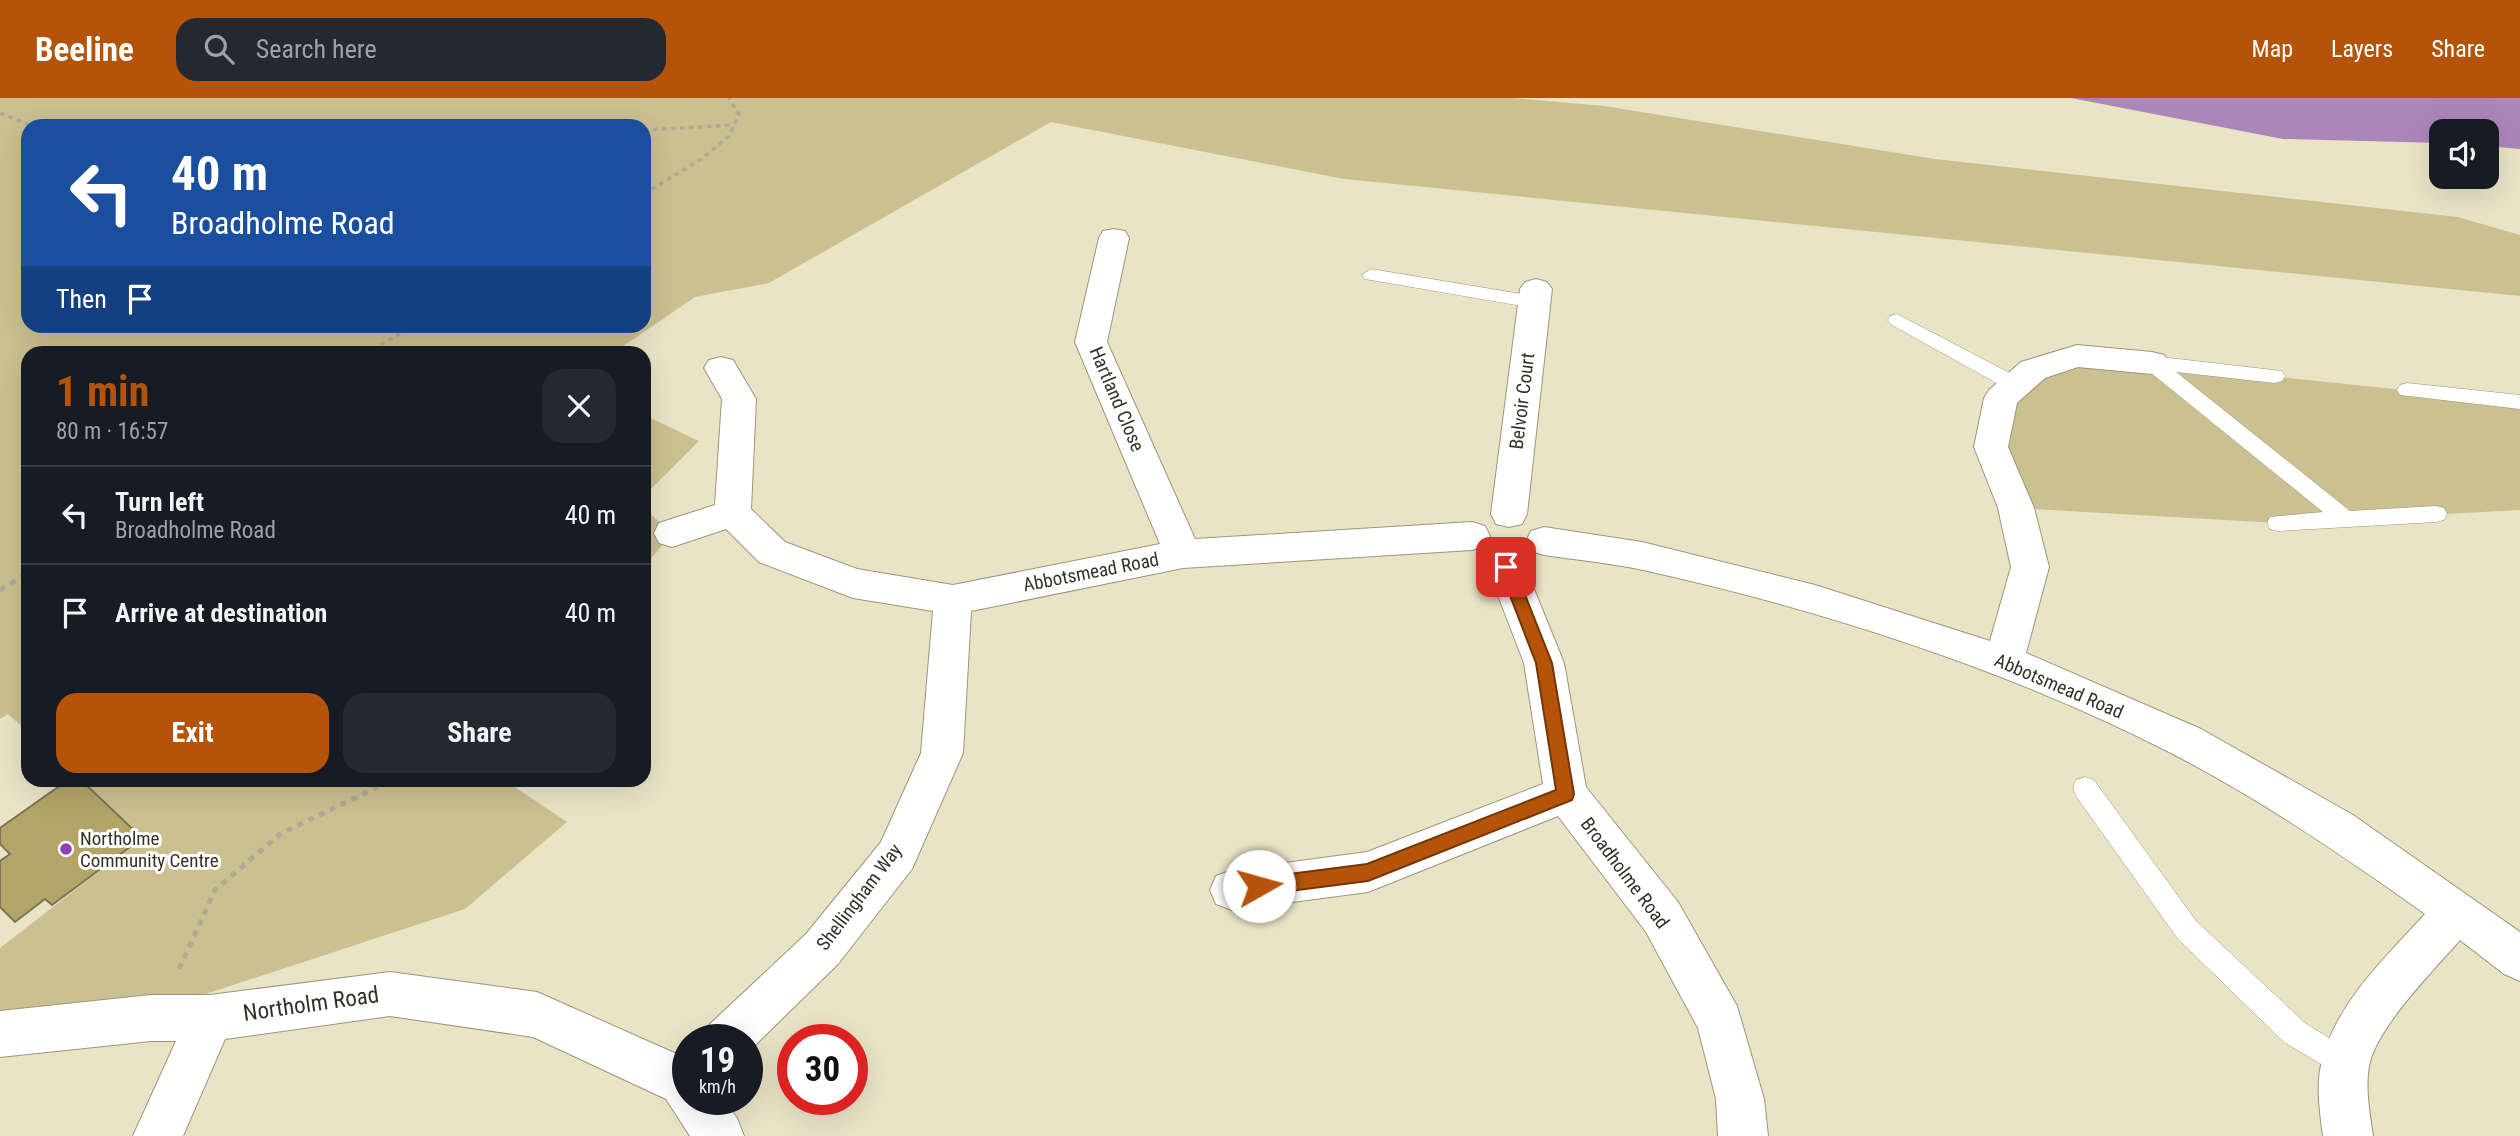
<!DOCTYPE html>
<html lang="en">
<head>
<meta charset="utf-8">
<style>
  body { margin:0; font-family:"Roboto Condensed",sans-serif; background:#242831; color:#f1f3f6; height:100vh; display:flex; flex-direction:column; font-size:26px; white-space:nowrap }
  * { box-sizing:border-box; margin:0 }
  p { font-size:23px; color:#9ea1a6 }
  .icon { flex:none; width:38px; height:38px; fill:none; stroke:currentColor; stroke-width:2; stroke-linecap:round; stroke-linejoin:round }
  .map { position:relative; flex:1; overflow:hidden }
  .sheet { position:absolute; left:21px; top:248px; width:630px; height:441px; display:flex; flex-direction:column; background:#171b24; border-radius:21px; box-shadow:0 7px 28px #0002 }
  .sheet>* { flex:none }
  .top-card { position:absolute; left:21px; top:21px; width:630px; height:214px; border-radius:21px; box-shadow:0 7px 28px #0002; background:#1a4fa0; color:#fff; overflow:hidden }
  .controls { position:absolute; left:2429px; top:21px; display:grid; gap:14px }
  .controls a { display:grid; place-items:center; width:70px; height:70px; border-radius:14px; background:#171b24; box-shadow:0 7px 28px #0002; font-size:35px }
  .speed { position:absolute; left:672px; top:926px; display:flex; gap:14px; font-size:35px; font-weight:700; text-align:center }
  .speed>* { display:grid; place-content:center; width:91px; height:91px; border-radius:50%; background:#171b24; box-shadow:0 7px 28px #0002; line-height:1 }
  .speed small { font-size:18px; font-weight:400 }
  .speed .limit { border:10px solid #d22; background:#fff; color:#111 }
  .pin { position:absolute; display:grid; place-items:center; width:60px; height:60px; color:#fff; margin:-30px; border-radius:14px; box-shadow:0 4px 10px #0006 }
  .me { position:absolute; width:77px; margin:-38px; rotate:83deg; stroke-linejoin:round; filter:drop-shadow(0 0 5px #0008) }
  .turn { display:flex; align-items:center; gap:24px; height:147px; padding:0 35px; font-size:32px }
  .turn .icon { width:91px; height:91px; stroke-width:2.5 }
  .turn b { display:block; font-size:49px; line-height:60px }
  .then { display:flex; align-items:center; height:66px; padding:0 35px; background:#0003; gap:14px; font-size:26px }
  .round { display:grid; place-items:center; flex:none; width:74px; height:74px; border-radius:21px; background:#242831 }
  .head { display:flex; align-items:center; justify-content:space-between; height:119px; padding:0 35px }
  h1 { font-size:42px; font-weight:700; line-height:52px; color:#b45309 }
  .action { display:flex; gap:14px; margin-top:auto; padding:14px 35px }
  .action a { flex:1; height:80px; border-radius:21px; background:#b45309; color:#fff; font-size:28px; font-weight:700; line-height:80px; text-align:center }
  .action a+a { background:#242831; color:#f1f3f6 }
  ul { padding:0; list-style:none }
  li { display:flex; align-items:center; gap:21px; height:98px; padding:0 35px; border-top:2px solid #363941 }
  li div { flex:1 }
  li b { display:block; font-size:26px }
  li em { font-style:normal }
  header { display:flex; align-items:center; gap:42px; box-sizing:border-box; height:98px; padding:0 35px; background:#b45309; color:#fff }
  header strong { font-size:33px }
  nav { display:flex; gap:38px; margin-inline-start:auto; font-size:24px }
  .search { width:490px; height:63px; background:#242831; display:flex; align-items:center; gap:18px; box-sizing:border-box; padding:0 24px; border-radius:21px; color:#9ea1a6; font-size:26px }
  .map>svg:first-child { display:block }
</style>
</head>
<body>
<header>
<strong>Beeline</strong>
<div class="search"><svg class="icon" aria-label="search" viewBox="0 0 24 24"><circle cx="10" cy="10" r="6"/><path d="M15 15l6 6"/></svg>Search here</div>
<nav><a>Map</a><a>Layers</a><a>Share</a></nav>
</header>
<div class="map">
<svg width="2520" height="1038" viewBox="0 0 2520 1038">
  <rect width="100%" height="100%" fill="#eae4c7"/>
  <g fill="#cbc090" fill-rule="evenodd">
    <path d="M0 0H1514L1604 8 1935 61 2458 119 2520 137V198L1344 81 1051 24 769 185 695 199 613 255 28 256V634L8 616 0 621ZM644 28V228H28V28Z"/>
    <path d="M2077 258 2520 304V412L2278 425 2016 410 2001 300Z"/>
    <path d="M644 317 699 343 644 398Z"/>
    <path d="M644 410 672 435 644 469Z"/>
    <path d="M80 683H506L567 724 465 811 166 909 0 919V850L142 740Z"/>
  </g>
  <path fill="#ab87b9" d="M2071 0H2520V51L2487 48V33H2441V45L2283 41Z"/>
  <path fill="#b3a568" stroke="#7b755c" stroke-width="2" d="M68 682H81L142 740 52 807 45 801 15 824 0 809V763L10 756 0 746V730Z"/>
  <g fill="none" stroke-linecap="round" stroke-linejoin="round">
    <g stroke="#9c967c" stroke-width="1">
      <g id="service">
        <path d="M1371 171 1534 198 1541 200 1543 204 1541 208 1534 210 1365 181 1362 177Z"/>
        <path d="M1897 216 2023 282 2026 287 2023 292H2009L1890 226 1888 222 1890 218Z"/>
        <path d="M2152 258 2282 273 2285 278 2282 283 2275 285 2176 274 2350 413 2436 408 2444 410 2447 416 2444 422 2436 424 2278 433 2270 431 2267 425 2270 419 2323 414 2145 270 2142 265 2145 260Z"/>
        <path d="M2407 285 2520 297V311L2400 297 2397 292 2400 287Z"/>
        <path d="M2085 679 2094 682 2196 823 2305 925 2355 956 2359 966 2355 976 2345 980 2285 945 2178 841 2076 698 2073 690 2076 682Z"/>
      </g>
    </g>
    <g stroke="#9c967c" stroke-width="2">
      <g id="minor">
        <path d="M1114 131 1125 133 1129 140 1107 244 1195 441 1472 424 1485 428 1490 438 1485 448 1472 452 1183 470 971 513 963 655 912 771 838 866 747 955V942H703L710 926 806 836 881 744 921 655 933 513 853 500 759 464 726 431 672 449 659 445 654 435 659 425 715 407 722 301 704 270 709 262 721 259 733 262 756 301 751 411 785 444 857 471 953 487 1160 446 1075 244 1099 140 1103 133Z"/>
        <path d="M1536 181 1547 184 1552 191 1527 416 1522 426 1509 429 1496 426 1491 416 1520 191 1525 184Z"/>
        <path d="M2077 247 2152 254 2164 257 2169 265 2164 273 2152 276 2078 269 2045 280 2017 305 2008 349 2034 410 2049 469 2026 555 2201 631 2353 717 2520 834V883L2504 876 2460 842C2434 872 2376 930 2369 968 2365 991 2370 1016 2373 1038H2323C2320 1015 2316 990 2321 967 2334 907 2385 860 2425 816 2344 758 2260 701 2171 655 2009 572 1821 511 1643 472 1611 465 1577 462 1544 457L1531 453 1526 443 1531 433 1544 429 1642 444 1815 487 1990 543 2011 469 1998 410 1974 349 1984 300 1989 292 2021 264Z"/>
        <path d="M1506 455 1519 459 1525 469 1564 565 1586 689 1678 804 1737 908 1764 1001 1768 1038H1718L1716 1001 1698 930 1646 834 1558 718 1368 794 1232 812 1216 806 1210 792 1216 778 1232 772 1367 754 1543 686 1524 565 1487 469 1493 459Z"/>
        <path d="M390 874 537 894 688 961V1001H723L737 1020 744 1038H690L666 1001 533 939 390 918 225 941 183 1038H133L176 943H151L0 959V913L151 897H210Z"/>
      </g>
    </g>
    <g stroke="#b0ab94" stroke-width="3.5" stroke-dasharray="4.5 4.5" stroke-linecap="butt">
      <path d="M0 15 32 28"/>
      <path d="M644 32 734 27"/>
      <path d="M644 96 703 60 729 38 739 17 729 0"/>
      <path d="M365 256 413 228"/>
    </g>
    <g stroke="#b0ab94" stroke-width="5" stroke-dasharray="6 6" stroke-linecap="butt">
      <path d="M0 492 28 475"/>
      <path d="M179 871 215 792 280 736 392 682"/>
    </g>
    <use href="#service" fill="#fff" fill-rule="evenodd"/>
    <use href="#minor" fill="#fff" fill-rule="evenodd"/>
  </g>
  <path fill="#b45309" stroke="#753606" stroke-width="2" d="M1506 463 1514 469 1552 565 1574 696 1572 702 1368 783 1259 797 1253 794 1250 788 1253 782 1259 780 1367 766 1556 692 1536 565 1499 469Z"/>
  <circle fill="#9240af" stroke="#fff" stroke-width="2.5" cx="66" cy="751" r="7"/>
  <g text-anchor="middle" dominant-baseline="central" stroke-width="6" stroke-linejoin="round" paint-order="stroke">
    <g font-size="19" fill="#343227" stroke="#fff">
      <text transform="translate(1117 301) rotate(67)">Hartland Close</text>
      <text transform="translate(1522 303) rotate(-83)">Belvoir Court</text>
      <text transform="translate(1091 474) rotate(-11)">Abbotsmead Road</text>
      <text transform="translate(2059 588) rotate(23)">Abbotsmead Road</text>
      <text transform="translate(1625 775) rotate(53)">Broadholme Road</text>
      <text transform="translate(859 799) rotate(-53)">Shellingham Way</text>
    </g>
    <g font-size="19" fill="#343227" stroke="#fff" text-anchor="start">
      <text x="80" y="740">Northolme<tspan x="80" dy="22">Community Centre</tspan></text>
    </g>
    <g font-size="23" fill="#343227" stroke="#fff">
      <text transform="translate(311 906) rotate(-8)">Northolm Road</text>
    </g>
  </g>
</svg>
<div class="controls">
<a><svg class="icon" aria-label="sound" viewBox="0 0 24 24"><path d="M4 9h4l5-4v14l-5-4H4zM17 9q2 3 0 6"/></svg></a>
</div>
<div class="speed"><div>19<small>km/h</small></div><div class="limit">30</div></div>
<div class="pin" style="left:1506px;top:469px;background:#d93025"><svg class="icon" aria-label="arrive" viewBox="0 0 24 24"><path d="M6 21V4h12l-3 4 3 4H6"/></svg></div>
<svg class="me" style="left:1259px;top:788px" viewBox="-20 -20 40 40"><circle r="19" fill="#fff"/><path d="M0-13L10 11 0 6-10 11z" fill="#b45309"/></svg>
<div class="top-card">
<div class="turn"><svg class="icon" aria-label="left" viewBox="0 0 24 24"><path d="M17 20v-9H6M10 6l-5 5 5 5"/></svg><div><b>40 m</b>Broadholme Road</div></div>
<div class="then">Then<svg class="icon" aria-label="arrive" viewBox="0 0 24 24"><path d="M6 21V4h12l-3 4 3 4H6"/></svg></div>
</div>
<section class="sheet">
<div class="head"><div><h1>1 min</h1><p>80 m · 16:57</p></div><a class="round"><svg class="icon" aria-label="close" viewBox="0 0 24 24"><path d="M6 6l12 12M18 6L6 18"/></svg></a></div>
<ul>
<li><svg class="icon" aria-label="left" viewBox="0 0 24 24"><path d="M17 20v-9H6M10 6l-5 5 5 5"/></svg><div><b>Turn left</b><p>Broadholme Road</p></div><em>40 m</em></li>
<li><svg class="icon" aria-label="arrive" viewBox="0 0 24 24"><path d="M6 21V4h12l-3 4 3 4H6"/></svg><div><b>Arrive at destination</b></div><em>40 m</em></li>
</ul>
<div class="action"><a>Exit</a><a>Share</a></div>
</section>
</div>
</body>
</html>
